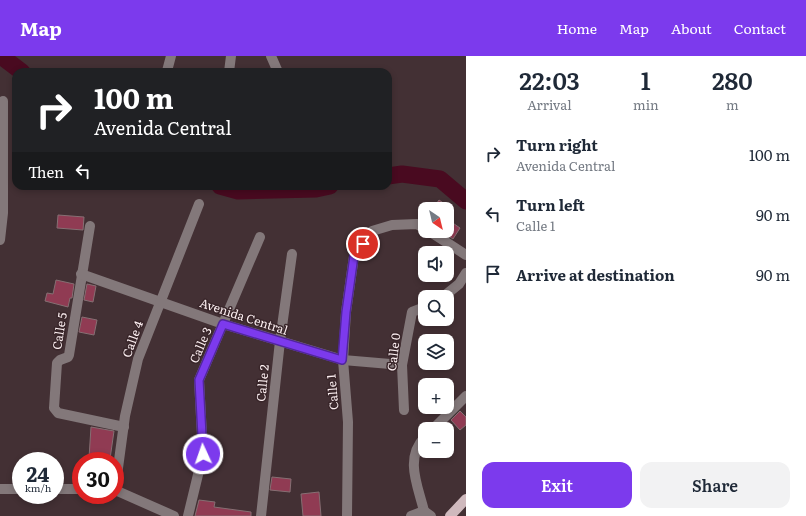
<!DOCTYPE html>
<html lang="en">
<head>
<meta charset="utf-8">
<style>
  body { margin:0; font-family:Literata,serif; background:#f2f2f3; color:#1f2937; height:100vh; display:flex; flex-direction:column; font-size:15px; white-space:nowrap }
  * { box-sizing:border-box; margin:0 }
  p { font-size:13px; color:#747a83 }
  .icon { flex:none; width:22px; height:22px; fill:none; stroke:currentColor; stroke-width:2; stroke-linecap:round; stroke-linejoin:round }
  .map { position:relative; flex:1; overflow:hidden }
  .sheet { display:flex; flex-direction:column; background:#fff; width:340px }
  .sheet>* { flex:none }
  .top-card { position:absolute; left:12px; top:12px; width:380px; height:122px; border-radius:12px; box-shadow:0 2px 6px #0003; background:#202124; color:#fff; overflow:hidden }
  .needle { width:26px; rotate:145deg }
  .buttons { position:absolute; left:418px; top:146px; display:grid; gap:8px }
  .buttons a { display:grid; place-items:center; width:36px; height:36px; border-radius:8px; background:#fff; box-shadow:0 2px 6px #0003; font-size:20px }
  .speed { position:absolute; left:12px; top:396px; display:flex; gap:8px; font-size:20px; font-weight:700; text-align:center }
  .speed>* { display:grid; place-content:center; width:52px; height:52px; border-radius:50%; background:#fff; box-shadow:0 2px 6px #0003; line-height:1 }
  .speed small { font-size:10px; font-weight:400 }
  .speed .limit { border:6px solid #d22; background:#fff; color:#111 }
  .pin { position:absolute; display:grid; place-items:center; width:34px; height:34px; color:#fff; margin:-17px; border:2px solid #fff; border-radius:50%; box-shadow:0 1px 4px #0007 }
  .me { position:absolute; width:44px; margin:-22px; rotate:357deg; stroke-linejoin:round; filter:drop-shadow(0 0 3px #0008) }
  .turn { display:flex; align-items:center; gap:14px; height:84px; padding:0 16px; font-size:18px }
  .turn .icon { width:52px; height:52px; stroke-width:2.5 }
  .turn b { display:block; font-size:28px; line-height:34px }
  .then { display:flex; align-items:center; height:38px; padding:0 16px; background:#0003; gap:8px; font-size:15px }
  .eta { display:flex; justify-content:space-evenly; align-items:center; height:68px; text-align:center }
  .eta b { font-size:24px; font-weight:600; line-height:28px }
  .action { display:flex; gap:8px; margin-top:auto; padding:8px 16px }
  .action a { flex:1; height:46px; border-radius:12px; background:#7c3aed; color:#fff; font-size:16px; font-weight:600; line-height:46px; text-align:center }
  .action a+a { background:#f2f2f3; color:#1f2937 }
  ul { padding:0; list-style:none }
  li { display:flex; align-items:center; gap:12px; height:60px; padding:0 16px }
  li div { flex:1 }
  li b { display:block; font-size:15px }
  li em { font-style:normal }
  header { display:flex; align-items:center; gap:24px; box-sizing:border-box; height:56px; padding:0 20px; background:#7c3aed; color:#fff }
  header strong { font-size:19px }
  nav { display:flex; gap:22px; margin-inline-start:auto; font-size:14px }
  main { display:flex; flex:1; min-height:0 }
  .map>svg:first-child { display:block }
</style>
</head>
<body>
<header>
<strong>Map</strong>
<nav><a>Home</a><a>Map</a><a>About</a><a>Contact</a></nav>
</header>
<main>
<div class="map">
<svg width="466" height="460" viewBox="0 0 466 460">
  <rect width="100%" height="100%" fill="#433034"/>
  <g fill="none" stroke-linecap="round" stroke-linejoin="round">
    <g stroke="#490a20" stroke-width="17">
      <path d="M1 0 22 16"/>
      <path d="M388 120 402 118 440 123 466 145"/>
      <path d="M220 130 238 135 316 133 330 130"/>
    </g>
  </g>
  <g fill="#903b53" stroke="#866f73">
    <path d="M439 144 452 153H433Z"/>
    <path d="M58 159 84 161 83 174 57 172Z"/>
    <path d="M447 163 460 172 453 183 441 175H447Z"/>
    <path d="M56 224 74 228 72 242H70L68 251 45 245 47 237 53 238Z"/>
    <path d="M87 228 96 230 93 246 84 244Z"/>
    <path d="M82 261 97 264 94 279 79 276Z"/>
    <path d="M460 355 466 361V369L460 374 451 364Z"/>
    <path d="M91 371 114 375 110 403 89 402Z"/>
    <path d="M272 421 291 423 290 436 270 434Z"/>
    <path d="M319 436 321 460H303L301 438Z"/>
    <path d="M199 444 215 446 214 451 251 456V460H195Z"/>
  </g>
  <g fill="none" stroke-linecap="round" stroke-linejoin="round">
    <g stroke="#83787a" stroke-width="10">
      <path d="M271 0 278 16"/>
      <path d="M167 15 171 0"/>
      <path d="M229 16 231 0"/>
      <path d="M90 170 69 299 68 301 60 304 57 307 54 352 58 357 124 371"/>
      <path d="M429 175 466 199"/>
      <path d="M0 184 3 157V45"/>
      <path d="M81 218 223 268 343 304 402 309"/>
      <path d="M443 241 459 228 466 217"/>
      <path d="M404 354 402 309 412 256 425 251"/>
      <path d="M433 373 466 340"/>
      <path d="M0 433H21"/>
      <path d="M55 433H81"/>
      <path d="M115 434 125 360 138 303 199 148"/>
      <path d="M115 434 174 460"/>
      <path d="M424 455C418 430 404 402 425 381"/>
      <path d="M188 460 203 398 199 324 260 181"/>
      <path d="M261 460 280 285 292 198"/>
      <path d="M347 460 348 366 343 304 346 256 354 200 372 175 392 169 417 168 425 173"/>
      <path d="M411 460 424 455 431 460"/>
    </g>
    <path stroke="#cfb9bd" stroke-width="10" d="M450 460 466 443"/>
  </g>
  <g fill="none" stroke-linecap="round" stroke-linejoin="round">
    <g stroke="#51269a" stroke-width="10">
      <path id="route" d="M203 398 199 324 223 268 342 304 346 256 354 200 363 188"/>
    </g>
    <use href="#route" stroke="#7c3aed" stroke-width="7"/>
  </g>
  <g text-anchor="middle" dominant-baseline="central" stroke-width="3" stroke-linejoin="round" paint-order="stroke">
    <g font-size="12" fill="#fbeef0" stroke="#39262a">
      <text transform="translate(244 260) rotate(18)">Avenida Central</text>
      <text transform="translate(59 275) rotate(-81)">Calle 5</text>
      <text transform="translate(132 283) rotate(-70)">Calle 4</text>
      <text transform="translate(200 289) rotate(-67)">Calle 3</text>
      <text transform="translate(393 296) rotate(-83)">Calle 0</text>
      <text transform="translate(262 327) rotate(-84)">Calle 2</text>
      <text transform="translate(332 336) rotate(-95)">Calle 1</text>
    </g>
  </g>
</svg>
<div class="buttons">
<a><svg class="needle" viewBox="-14 -14 28 28"><path d="M0-13l5 13h-10z" fill="#e53935"/><path d="M0 13l5-13h-10z" fill="#747a83"/></svg></a>
<a><svg class="icon" aria-label="sound" viewBox="0 0 24 24"><path d="M4 9h4l5-4v14l-5-4H4zM17 9q2 3 0 6"/></svg></a>
<a><svg class="icon" aria-label="search" viewBox="0 0 24 24"><circle cx="10" cy="10" r="6"/><path d="M15 15l6 6"/></svg></a>
<a><svg class="icon" aria-label="layers" viewBox="0 0 24 24"><path d="M12 4l9 5-9 5-9-5zM3 14l9 5 9-5"/></svg></a>
<a>+</a>
<a>−</a>
</div>
<div class="speed"><div>24<small>km/h</small></div><div class="limit">30</div></div>
<div class="pin" style="left:363px;top:188px;background:#d93025"><svg class="icon" aria-label="arrive" viewBox="0 0 24 24"><path d="M6 21V4h12l-3 4 3 4H6"/></svg></div>
<svg class="me" style="left:203px;top:398px" viewBox="-20 -20 40 40"><circle r="17" fill="#7c3aed" stroke="#fff" stroke-width="3"/><path d="M0-11L8 9 0 5-8 9z" fill="#fff"/></svg>
<div class="top-card">
<div class="turn"><svg class="icon" aria-label="right" viewBox="0 0 24 24"><path d="M7 20v-9h11M14 6l5 5-5 5"/></svg><div><b>100 m</b>Avenida Central</div></div>
<div class="then">Then<svg class="icon" aria-label="left" viewBox="0 0 24 24"><path d="M17 20v-9H6M10 6l-5 5 5 5"/></svg></div>
</div>
</div>
<section class="sheet">
<div class="eta">
<div><b>22:03</b><p>Arrival</p></div>
<div><b>1</b><p>min</p></div>
<div><b>280</b><p>m</p></div>
</div>
<ul>
<li><svg class="icon" aria-label="right" viewBox="0 0 24 24"><path d="M7 20v-9h11M14 6l5 5-5 5"/></svg><div><b>Turn right</b><p>Avenida Central</p></div><em>100 m</em></li>
<li><svg class="icon" aria-label="left" viewBox="0 0 24 24"><path d="M17 20v-9H6M10 6l-5 5 5 5"/></svg><div><b>Turn left</b><p>Calle 1</p></div><em>90 m</em></li>
<li><svg class="icon" aria-label="arrive" viewBox="0 0 24 24"><path d="M6 21V4h12l-3 4 3 4H6"/></svg><div><b>Arrive at destination</b></div><em>90 m</em></li>
</ul>
<div class="action"><a>Exit</a><a>Share</a></div>
</section>
</main>
</body>
</html>
